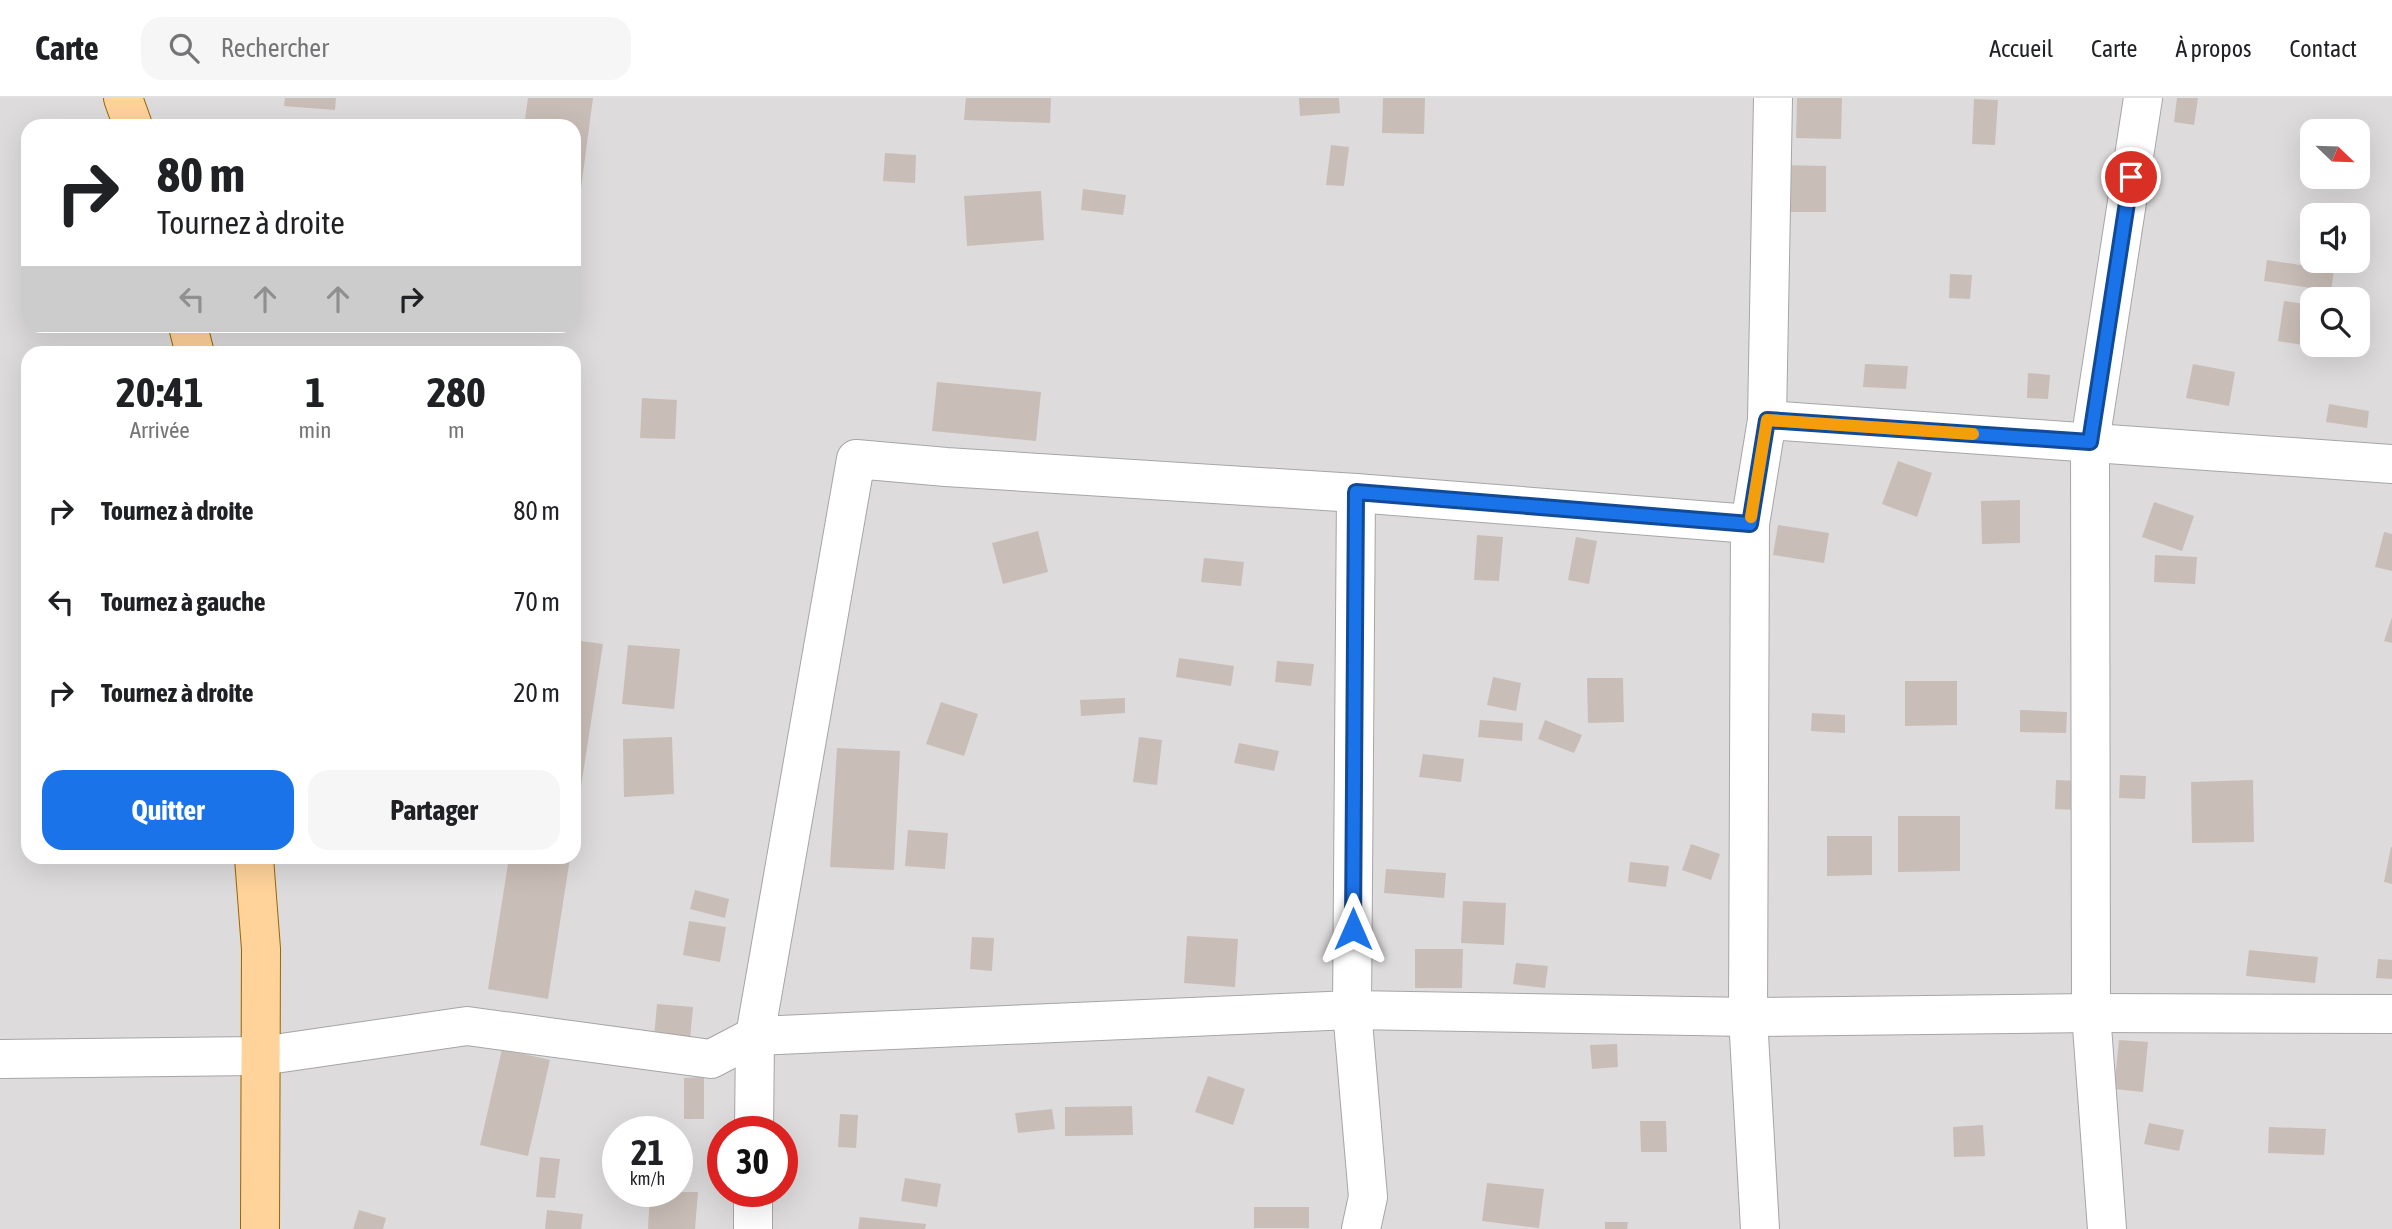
<!DOCTYPE html>
<html lang="fr">
<head>
<meta charset="utf-8">
<style>
  body { margin:0; font-family:"Asap Condensed",sans-serif; background:#f6f6f6; color:#202124; height:100vh; display:flex; flex-direction:column; font-size:26px; white-space:nowrap }
  * { box-sizing:border-box; margin:0 }
  p { font-size:23px; color:#757577 }
  .icon { flex:none; width:38px; height:38px; fill:none; stroke:currentColor; stroke-width:2; stroke-linecap:round; stroke-linejoin:round }
  .map { position:relative; flex:1; overflow:hidden }
  .sheet { position:absolute; left:21px; top:248px; width:560px; height:518px; display:flex; flex-direction:column; background:#fff; border-radius:21px; box-shadow:0 7px 28px #0002 }
  .sheet>* { flex:none }
  .top-card { position:absolute; left:21px; top:21px; width:560px; height:214px; border-radius:21px; box-shadow:0 7px 28px #0002; background:#fff; color:#202124; overflow:hidden }
  .needle { width:46px; rotate:113deg }
  .fabs { position:absolute; left:2300px; top:21px; display:grid; gap:14px }
  .fabs a { display:grid; place-items:center; width:70px; height:70px; border-radius:14px; background:#fff; box-shadow:0 7px 28px #0002; font-size:35px }
  .speed { position:absolute; left:602px; top:1018px; display:flex; gap:14px; font-size:35px; font-weight:700; text-align:center }
  .speed>* { display:grid; place-content:center; width:91px; height:91px; border-radius:50%; background:#fff; box-shadow:0 7px 28px #0002; line-height:1 }
  .speed small { font-size:18px; font-weight:400 }
  .speed .limit { border:10px solid #d22; background:#fff; color:#111 }
  .pin { position:absolute; display:grid; place-items:center; width:60px; height:60px; color:#fff; margin:-30px; border:4px solid #fff; border-radius:50%; box-shadow:0 2px 7px #0007 }
  .me { position:absolute; width:77px; margin:-38px; rotate:0deg; stroke-linejoin:round; filter:drop-shadow(0 0 5px #0008) }
  .turn { display:flex; align-items:center; gap:24px; height:147px; padding:0 21px; font-size:32px }
  .turn .icon { width:91px; height:91px; stroke-width:2.5 }
  .turn b { display:block; font-size:49px; line-height:60px }
  .lanes { display:flex; align-items:center; height:66px; padding:0 21px; background:#0003; justify-content:center; gap:35px; direction:ltr }
  .lanes .off { opacity:.35 }
  .eta { display:flex; justify-content:space-evenly; align-items:center; height:119px; text-align:center }
  .eta b { font-size:42px; font-weight:700; line-height:49px }
  .cta { display:flex; gap:14px; margin-top:auto; padding:14px 21px }
  .cta a { flex:1; height:80px; border-radius:21px; background:#1a73e8; color:#fff; font-size:28px; font-weight:700; line-height:80px; text-align:center }
  .cta a+a { background:#f6f6f6; color:#202124 }
  ul { padding:0; list-style:none }
  li { display:flex; align-items:center; gap:21px; height:91px; padding:0 21px }
  li div { flex:1 }
  li b { display:block; font-size:26px }
  li em { font-style:normal }
  header { display:flex; align-items:center; gap:42px; box-sizing:border-box; height:98px; padding:0 35px; background:#fff; border-bottom:2px solid #e0e0e0 }
  header strong { font-size:33px }
  nav { display:flex; gap:38px; margin-inline-start:auto; font-size:24px }
  .search { width:490px; height:63px; background:#f6f6f6; display:flex; align-items:center; gap:18px; box-sizing:border-box; padding:0 24px; border-radius:21px; color:#757577; font-size:26px }
  .map>svg:first-child { display:block }
</style>
</head>
<body>
<header>
<strong>Carte</strong>
<div class="search"><svg class="icon" aria-label="search" viewBox="0 0 24 24"><circle cx="10" cy="10" r="6"/><path d="M15 15l6 6"/></svg>Rechercher</div>
<nav><a>Accueil</a><a>Carte</a><a>À propos</a><a>Contact</a></nav>
</header>
<div class="map">
<svg width="2392" height="1131" viewBox="0 0 2392 1131">
  <rect width="100%" height="100%" fill="#f0ece4"/>
  <path fill="#dddbdb" fill-rule="evenodd" d="M0 0H2392V1131H0ZM28 28H574V228H28ZM2312 33H2357V79H2312ZM2312 117H2357V163H2312ZM2312 201H2357V247H2312ZM28 256H574V760H28ZM618 1034H677V1094H618ZM723 1034H782V1094H723Z"/>
  <g fill="#c9beb7">
    <path d="M285 0H336L335 12 284 8Z"/>
    <path d="M528 0H593L576 128 574 28H524Z"/>
    <path d="M966 0H1051L1050 25 964 22Z"/>
    <path d="M1299 0H1339L1340 15 1300 18Z"/>
    <path d="M1383 0H1425L1424 36 1382 35Z"/>
    <path d="M1797 0H1842L1841 41 1796 40Z"/>
    <path d="M2177 0H2198L2194 27 2174 24Z"/>
    <path d="M1974 1 1998 2 1995 47 1972 46Z"/>
    <path d="M1331 47 1349 49 1344 88 1326 87Z"/>
    <path d="M885 55 916 57 915 85 883 83Z"/>
    <path d="M1776 67 1826 68V114H1776Z"/>
    <path d="M1083 91 1126 97 1123 117 1081 112Z"/>
    <path d="M1041 93 1044 142 967 148 964 98Z"/>
    <path d="M24 108H28V130L25 131Z"/>
    <path d="M2267 162 2334 172 2331 193 2264 183Z"/>
    <path d="M1950 176 1972 177 1970 201 1949 200Z"/>
    <path d="M2284 203 2312 207V247H2326V251L2278 243Z"/>
    <path d="M1865 266 1908 268 1906 291 1863 289Z"/>
    <path d="M2193 266 2235 274 2229 308 2186 300Z"/>
    <path d="M2028 275 2050 277 2048 301 2027 300Z"/>
    <path d="M937 284 1041 294 1036 343 932 333Z"/>
    <path d="M642 300 677 302 675 341 640 340Z"/>
    <path d="M2329 306 2369 313 2367 330 2326 324Z"/>
    <path d="M1898 363 1932 375 1917 419 1882 406Z"/>
    <path d="M2020 402V445L1982 446 1981 403Z"/>
    <path d="M2154 404 2194 418 2182 453 2142 439Z"/>
    <path d="M1778 427 1829 435 1824 465 1773 457Z"/>
    <path d="M1038 433 1048 474 1003 486 992 445Z"/>
    <path d="M2384 434 2392 436V473L2375 469Z"/>
    <path d="M1477 437 1503 439 1499 483 1474 482Z"/>
    <path d="M1576 439 1597 443 1589 486 1568 482Z"/>
    <path d="M2155 457 2197 459 2195 486 2154 484Z"/>
    <path d="M1204 460 1244 464 1241 488 1201 484Z"/>
    <path d="M2392 519V545L2384 543Z"/>
    <path d="M574 542 603 546 576 721H574Z"/>
    <path d="M628 547 680 551 674 611 622 606Z"/>
    <path d="M1179 560 1234 568 1231 588 1176 579Z"/>
    <path d="M1277 563 1314 566 1311 588 1275 584Z"/>
    <path d="M1493 579 1521 585 1516 613 1487 607Z"/>
    <path d="M1587 580H1623L1624 624 1588 625Z"/>
    <path d="M1905 583H1957V627L1905 628Z"/>
    <path d="M1125 600V615L1081 618 1080 602Z"/>
    <path d="M941 604 978 616 964 658 926 646Z"/>
    <path d="M2020 612 2067 614 2066 635 2020 634Z"/>
    <path d="M1812 615 1845 617V635L1811 633Z"/>
    <path d="M1480 622 1523 625 1522 643 1478 639Z"/>
    <path d="M1545 622 1582 637 1574 655 1538 641Z"/>
    <path d="M672 639 674 696 624 699 623 641Z"/>
    <path d="M1139 639 1162 642 1157 687 1133 684Z"/>
    <path d="M1239 645 1279 653 1274 673 1234 665Z"/>
    <path d="M837 650 900 653 894 772 830 769Z"/>
    <path d="M1423 656 1464 661 1461 684 1419 679Z"/>
    <path d="M2120 677 2146 678 2145 701 2119 700Z"/>
    <path d="M2056 682 2076 683V712L2055 711Z"/>
    <path d="M2253 682 2254 744 2192 745 2191 684Z"/>
    <path d="M1898 718H1960V773L1898 774Z"/>
    <path d="M908 732 948 735 945 771 905 768Z"/>
    <path d="M1827 738H1872V777L1827 778Z"/>
    <path d="M1691 746 1720 756 1711 782 1682 772Z"/>
    <path d="M2391 749H2392V786L2384 784Z"/>
    <path d="M509 760H570L548 901 488 891Z"/>
    <path d="M1630 764 1669 768 1666 789 1628 784Z"/>
    <path d="M1386 771 1446 775 1444 800 1384 795Z"/>
    <path d="M695 792 729 801 725 820 690 811Z"/>
    <path d="M1463 803 1506 805 1504 847 1461 845Z"/>
    <path d="M689 823 726 829 720 864 683 857Z"/>
    <path d="M1187 838 1238 841 1235 889 1184 885Z"/>
    <path d="M972 839 994 840 992 873 970 871Z"/>
    <path d="M1415 851H1463L1462 890H1415Z"/>
    <path d="M2249 852 2318 859 2315 885 2246 878Z"/>
    <path d="M2378 861 2392 862V881L2376 880Z"/>
    <path d="M1516 865 1548 868 1545 890 1513 886Z"/>
    <path d="M657 906 693 909 690 942 654 939Z"/>
    <path d="M2119 942 2148 944 2143 994 2114 991Z"/>
    <path d="M1617 946 1618 969 1592 971 1590 947Z"/>
    <path d="M502 951 550 962 528 1058 480 1047Z"/>
    <path d="M1208 978 1245 991 1233 1027 1195 1014Z"/>
    <path d="M704 979V1021H684V980Z"/>
    <path d="M1132 1008 1133 1037 1065 1038V1009Z"/>
    <path d="M1052 1011 1055 1031 1018 1035 1015 1015Z"/>
    <path d="M840 1016 858 1017 856 1050 838 1049Z"/>
    <path d="M1640 1023H1666L1667 1054H1641Z"/>
    <path d="M2149 1025 2184 1032 2179 1053 2144 1046Z"/>
    <path d="M1983 1027 1985 1058 1954 1059 1953 1029Z"/>
    <path d="M2269 1029 2326 1031 2324 1057 2268 1055Z"/>
    <path d="M540 1059 560 1061 555 1100 536 1099Z"/>
    <path d="M905 1080 941 1086 937 1109 901 1103Z"/>
    <path d="M1487 1085 1544 1091 1539 1130 1482 1123Z"/>
    <path d="M650 1094H698L695 1131H648Z"/>
    <rect x="1254" y="1109" width="55" height="21"/>
    <path d="M359 1112 386 1120 383 1131H353Z"/>
    <path d="M547 1112 583 1116 581 1131H545Z"/>
    <path d="M860 1119 926 1126 925 1131H858Z"/>
    <path d="M1605 1124H1628L1627 1131H1605Z"/>
  </g>
  <g fill="none" stroke-linecap="round" stroke-linejoin="round">
    <g stroke="#a6a6a6" stroke-width="40">
      <g id="minor">
        <path d="M1767 322 2392 366"/>
        <path d="M1356 395 1352 912 1368 1099 1361 1131"/>
        <path d="M0 961 261 958 467 928 711 961 755 938 1352 912 1748 919 2091 915 2392 916"/>
        <path d="M754 1034 755 938 856 361 946 369 1356 395 1750 426"/>
        <path d="M753 1131V1094"/>
        <path d="M1760 1131 1748 919 1750 426 1767 322 1773 0"/>
        <path d="M2107 1131 2091 915 2090 344 2143 0"/>
      </g>
    </g>
    <g stroke="#996500" stroke-width="40">
      <g id="major">
        <path d="M123 0 133 28"/>
        <path d="M188 228 195 256"/>
        <path d="M254 760 261 851 260 1131"/>
      </g>
    </g>
    <use href="#minor" stroke="#fff" stroke-width="38"/>
    <use href="#major" stroke="#ffd39a" stroke-width="38"/>
  </g>
  <g fill="none" stroke-linecap="round" stroke-linejoin="round">
    <g stroke="#114b97" stroke-width="18">
      <path id="route" d="M1353 831 1356 394 1750 426 1767 322 2090 344 2131 79"/>
    </g>
    <use href="#route" stroke="#1a73e8" stroke-width="12"/>
    <path stroke="#f59e0b" stroke-width="12" d="M1751 419 1767 322 1973 336"/>
  </g>
</svg>
<div class="fabs">
<a><svg class="needle" viewBox="-14 -14 28 28"><path d="M0-13l5 13h-10z" fill="#e53935"/><path d="M0 13l5-13h-10z" fill="#757577"/></svg></a>
<a><svg class="icon" aria-label="sound" viewBox="0 0 24 24"><path d="M4 9h4l5-4v14l-5-4H4zM17 9q2 3 0 6"/></svg></a>
<a><svg class="icon" aria-label="search" viewBox="0 0 24 24"><circle cx="10" cy="10" r="6"/><path d="M15 15l6 6"/></svg></a>
</div>
<div class="speed"><div>21<small>km/h</small></div><div class="limit">30</div></div>
<div class="pin" style="left:2131px;top:79px;background:#d93025"><svg class="icon" aria-label="arrive" viewBox="0 0 24 24"><path d="M6 21V4h12l-3 4 3 4H6"/></svg></div>
<svg class="me" style="left:1353px;top:831px" viewBox="-20 -20 40 40"><path d="M0-17L14 15 0 8-14 15z" fill="#1a73e8" stroke="#fff" stroke-width="4"/></svg>
<div class="top-card">
<div class="turn"><svg class="icon" aria-label="right" viewBox="0 0 24 24"><path d="M7 20v-9h11M14 6l5 5-5 5"/></svg><div><b>80 m</b>Tournez à droite</div></div>
<div class="lanes"><svg class="icon off" aria-label="left" viewBox="0 0 24 24"><path d="M17 20v-9H6M10 6l-5 5 5 5"/></svg><svg class="icon off" aria-label="ahead" viewBox="0 0 24 24"><path d="M12 20V5M6 11l6-6 6 6"/></svg><svg class="icon off" aria-label="ahead" viewBox="0 0 24 24"><path d="M12 20V5M6 11l6-6 6 6"/></svg><svg class="icon" aria-label="right" viewBox="0 0 24 24"><path d="M7 20v-9h11M14 6l5 5-5 5"/></svg></div>
</div>
<section class="sheet">
<div class="eta">
<div><b>20:41</b><p>Arrivée</p></div>
<div><b>1</b><p>min</p></div>
<div><b>280</b><p>m</p></div>
</div>
<ul>
<li><svg class="icon" aria-label="right" viewBox="0 0 24 24"><path d="M7 20v-9h11M14 6l5 5-5 5"/></svg><div><b>Tournez à droite</b></div><em>80 m</em></li>
<li><svg class="icon" aria-label="left" viewBox="0 0 24 24"><path d="M17 20v-9H6M10 6l-5 5 5 5"/></svg><div><b>Tournez à gauche</b></div><em>70 m</em></li>
<li><svg class="icon" aria-label="right" viewBox="0 0 24 24"><path d="M7 20v-9h11M14 6l5 5-5 5"/></svg><div><b>Tournez à droite</b></div><em>20 m</em></li>
</ul>
<div class="cta"><a>Quitter</a><a>Partager</a></div>
</section>
</div>
</body>
</html>
